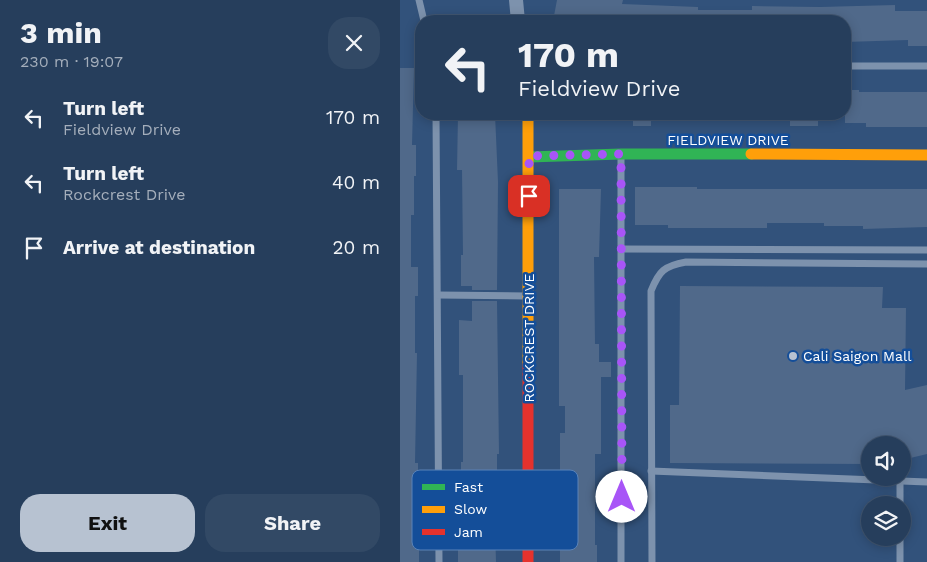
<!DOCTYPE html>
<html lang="en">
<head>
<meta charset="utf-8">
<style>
  body { margin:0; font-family:"Work Sans",sans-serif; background:#324965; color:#f1f3f6; height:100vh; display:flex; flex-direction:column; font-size:19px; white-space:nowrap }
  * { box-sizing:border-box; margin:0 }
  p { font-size:16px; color:#a4aebb }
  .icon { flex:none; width:28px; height:28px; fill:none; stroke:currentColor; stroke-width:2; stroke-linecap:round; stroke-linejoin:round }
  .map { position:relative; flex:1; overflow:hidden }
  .drawer { display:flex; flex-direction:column; background:#263e5c; width:400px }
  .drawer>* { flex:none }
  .top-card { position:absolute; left:15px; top:15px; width:436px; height:105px; border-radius:20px; box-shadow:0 2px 12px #0003,0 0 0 1px #425772; background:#263e5c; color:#f1f3f6; overflow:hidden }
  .tools { position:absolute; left:461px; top:436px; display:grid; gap:10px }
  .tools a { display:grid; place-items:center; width:50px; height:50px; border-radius:50%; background:#263e5c; box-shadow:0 2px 12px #0003,0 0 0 1px #425772; font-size:25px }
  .pin { position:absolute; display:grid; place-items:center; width:42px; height:42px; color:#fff; margin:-21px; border-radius:10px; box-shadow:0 2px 8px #0006 }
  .me { position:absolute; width:55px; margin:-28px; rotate:0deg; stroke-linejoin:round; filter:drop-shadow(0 0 4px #0008) }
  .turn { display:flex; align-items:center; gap:18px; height:105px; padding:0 20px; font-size:22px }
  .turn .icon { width:65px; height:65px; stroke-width:2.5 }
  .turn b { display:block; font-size:35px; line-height:42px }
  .round { display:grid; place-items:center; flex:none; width:52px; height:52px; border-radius:20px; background:#324965 }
  .summary { display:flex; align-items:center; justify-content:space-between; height:85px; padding:0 20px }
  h1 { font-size:30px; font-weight:700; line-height:38px }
  .primary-button { display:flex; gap:10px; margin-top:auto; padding:10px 20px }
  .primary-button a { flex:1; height:58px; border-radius:20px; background:#b7c2d1; color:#111; font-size:20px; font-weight:700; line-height:58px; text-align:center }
  .primary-button a+a { background:#324965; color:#f1f3f6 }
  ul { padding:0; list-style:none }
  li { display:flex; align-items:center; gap:15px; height:65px; padding:0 20px }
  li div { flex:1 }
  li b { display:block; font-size:19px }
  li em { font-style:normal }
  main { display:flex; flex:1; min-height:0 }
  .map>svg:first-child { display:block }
</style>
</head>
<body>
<main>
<section class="drawer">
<div class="summary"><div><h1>3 min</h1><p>230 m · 19:07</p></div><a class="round"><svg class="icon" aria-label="close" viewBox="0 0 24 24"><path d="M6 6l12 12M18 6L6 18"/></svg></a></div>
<ul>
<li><svg class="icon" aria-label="left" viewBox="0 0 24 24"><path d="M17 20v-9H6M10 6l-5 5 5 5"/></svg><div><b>Turn left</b><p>Fieldview Drive</p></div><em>170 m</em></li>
<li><svg class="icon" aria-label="left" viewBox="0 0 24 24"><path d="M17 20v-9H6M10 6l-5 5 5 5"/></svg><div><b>Turn left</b><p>Rockcrest Drive</p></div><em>40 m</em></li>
<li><svg class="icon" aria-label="arrive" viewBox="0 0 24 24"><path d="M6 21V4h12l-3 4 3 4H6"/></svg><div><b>Arrive at destination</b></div><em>20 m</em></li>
</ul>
<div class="primary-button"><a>Exit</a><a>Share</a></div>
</section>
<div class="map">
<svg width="527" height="562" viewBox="0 0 527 562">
  <rect width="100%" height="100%" fill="#32527b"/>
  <g fill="#50698a">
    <path d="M157 0H223L222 4 298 7V10H352V6L420 7 495 5V11H527V46H508V40L445 42V21H153Z"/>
    <path d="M0 68H14L12 145H16V176H14V215H11V267H18V296H15V353H17L15 463H18V492H13V539H19V562H0Z"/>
    <path d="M445 90H459V92H527V127H466V123H445Z"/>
    <path d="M58 114H95L98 182 97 290H72V286H61V255H63L62 170H57Z"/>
    <rect x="233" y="114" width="18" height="12"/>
    <rect x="390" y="114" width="28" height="12"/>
    <path d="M235 187H297V189H527V227L463 229V226H424V223H367V228H268V225H235Z"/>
    <path d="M159 189H201L199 257H194L195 344H199V362H211V377H201V454H195V545H197V562H160V433H165V406H159Z"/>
    <path d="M280 286 483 287 482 308H506L505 390 527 385V454L502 460V445H470V464L270 463V405H279Z"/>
    <path d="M72 301H97L99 454H97V493H94L96 562H58V503H61V462H63V375H59V320L72 321Z"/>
  </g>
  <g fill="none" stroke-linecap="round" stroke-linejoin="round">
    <g stroke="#7d92ad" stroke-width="7">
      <path d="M19 0 24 21"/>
      <path d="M445 66H527"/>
      <path d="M36 114 39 562"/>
      <path d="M221 155V562"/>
      <path d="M221 249 527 250"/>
      <path d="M38 295 127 296"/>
      <path d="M251 471 527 482"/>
      <path d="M500 482V505"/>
      <path d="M500 538V562"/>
      <path d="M252 562 251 291C259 271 264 266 286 262L527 264"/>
    </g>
    <path stroke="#7d92ad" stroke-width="14" d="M116 0 118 21"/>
    <path stroke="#30b455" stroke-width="11" d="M129 157 221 154H351"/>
    <g stroke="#ff9f0a" stroke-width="11">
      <path d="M128 114V365"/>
      <path d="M351 154 527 155"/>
    </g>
    <path stroke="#e5322d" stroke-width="11" d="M128 365V562"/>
  </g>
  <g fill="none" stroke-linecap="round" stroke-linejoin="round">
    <path stroke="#a855f7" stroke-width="9" stroke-dasharray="0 16.2" d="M129 196V156L221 154 222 497"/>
  </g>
  <circle fill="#b7c2d1" stroke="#144e99" stroke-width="2" cx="393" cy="356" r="5"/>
  <g text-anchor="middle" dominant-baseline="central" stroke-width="5" stroke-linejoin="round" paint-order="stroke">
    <g font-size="14" fill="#fff" stroke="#144e99">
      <text x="328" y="140">FIELDVIEW DRIVE</text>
      <text transform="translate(129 338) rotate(-90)">ROCKCREST DRIVE</text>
    </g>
    <g font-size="14" fill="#fff" stroke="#144e99" text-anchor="start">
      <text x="403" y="356">Cali Saigon Mall</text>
    </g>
  </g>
  <rect x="12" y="470" width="166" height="80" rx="8" fill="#144e99" stroke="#5a83b8" stroke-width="1"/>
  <rect x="22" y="484" width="23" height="6" fill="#30b455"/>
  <rect x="22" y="506" width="23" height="7" fill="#ff9f0a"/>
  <rect x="22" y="529" width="23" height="6" fill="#e5322d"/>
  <g font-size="14" fill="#fff">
    <text x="54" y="492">Fast</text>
    <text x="54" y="514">Slow</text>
    <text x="54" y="537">Jam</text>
  </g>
</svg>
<div class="tools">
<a><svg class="icon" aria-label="sound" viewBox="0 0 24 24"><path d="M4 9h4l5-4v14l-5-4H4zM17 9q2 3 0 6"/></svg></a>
<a><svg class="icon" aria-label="layers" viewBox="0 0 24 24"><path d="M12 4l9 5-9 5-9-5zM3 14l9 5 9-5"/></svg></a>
</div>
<div class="pin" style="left:129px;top:196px;background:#d93025"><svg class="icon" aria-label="arrive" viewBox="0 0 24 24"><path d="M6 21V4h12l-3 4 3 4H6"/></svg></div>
<svg class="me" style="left:222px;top:497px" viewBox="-20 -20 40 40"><circle r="19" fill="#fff"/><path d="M0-13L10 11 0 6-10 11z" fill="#a855f7"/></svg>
<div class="top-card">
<div class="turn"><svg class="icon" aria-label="left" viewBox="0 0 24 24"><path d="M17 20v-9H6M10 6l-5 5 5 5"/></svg><div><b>170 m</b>Fieldview Drive</div></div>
</div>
</div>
</main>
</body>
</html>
